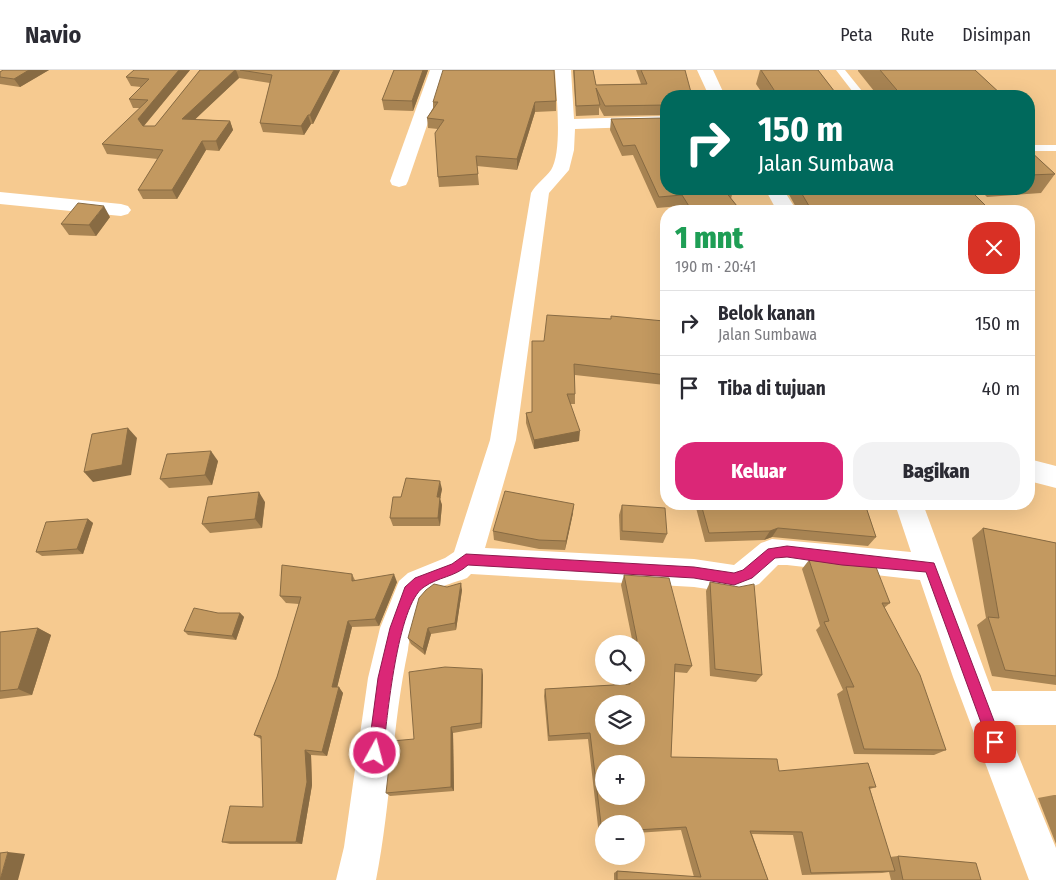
<!DOCTYPE html>
<html lang="id">
<head>
<meta charset="utf-8">
<style>
  body { margin:0; font-family:"Fira Sans Condensed",sans-serif; background:#f2f2f3; color:#2b2b33; height:100vh; display:flex; flex-direction:column; font-size:19px; white-space:nowrap }
  * { box-sizing:border-box; margin:0 }
  p { font-size:16px; color:#7c7c81 }
  .icon { flex:none; width:28px; height:28px; fill:none; stroke:currentColor; stroke-width:2; stroke-linecap:round; stroke-linejoin:round }
  .map { position:relative; flex:1; overflow:hidden }
  .details { position:absolute; left:660px; top:135px; width:375px; height:305px; display:flex; flex-direction:column; background:#fff; border-radius:20px; box-shadow:0 5px 20px #0002 }
  .details>* { flex:none }
  .banner { position:absolute; left:660px; top:20px; width:375px; height:105px; border-radius:20px; box-shadow:0 5px 20px #0002; background:#00695c; color:#fff; overflow:hidden }
  .controls { position:absolute; left:595px; top:565px; display:grid; gap:10px }
  .controls a { display:grid; place-items:center; width:50px; height:50px; border-radius:50%; background:#fff; box-shadow:0 5px 20px #0002; font-size:25px }
  .pin { position:absolute; display:grid; place-items:center; width:42px; height:42px; color:#fff; margin:-21px; border-radius:10px; box-shadow:0 2px 8px #0006 }
  .me { position:absolute; width:55px; margin:-28px; rotate:7deg; stroke-linejoin:round; filter:drop-shadow(0 0 4px #0008) }
  .turn { display:flex; align-items:center; gap:18px; height:105px; padding:0 15px; font-size:22px }
  .turn .icon { width:65px; height:65px; stroke-width:2.5 }
  .turn b { display:block; font-size:35px; line-height:42px }
  .round { display:grid; place-items:center; flex:none; width:52px; height:52px; border-radius:20px; background:#f2f2f3 }
  .headline { display:flex; align-items:center; justify-content:space-between; height:85px; padding:0 15px }
  h1 { font-size:30px; font-weight:800; line-height:38px; color:#1e9e55 }
  .button { display:flex; gap:10px; margin-top:auto; padding:10px 15px }
  .button a { flex:1; height:58px; border-radius:20px; background:#db2777; color:#fff; font-size:20px; font-weight:800; line-height:58px; text-align:center }
  .button a+a { background:#f2f2f3; color:#2b2b33 }
  ul { padding:0; list-style:none }
  li { display:flex; align-items:center; gap:15px; height:65px; padding:0 15px; border-top:1px solid #e1e1e2 }
  li div { flex:1 }
  li b { display:block; font-size:19px }
  li em { font-style:normal }
  header { display:flex; align-items:center; gap:30px; box-sizing:border-box; height:70px; padding:0 25px; background:#fff; border-bottom:1px solid #e1e1e2 }
  header strong { font-size:24px }
  nav { display:flex; gap:28px; margin-inline-start:auto; font-size:18px }
  .map>svg:first-child { display:block }
</style>
</head>
<body>
<header>
<strong>Navio</strong>
<nav><a>Peta</a><a>Rute</a><a>Disimpan</a></nav>
</header>
<div class="map">
<svg width="1056" height="810" viewBox="0 0 1056 810">
  <rect width="100%" height="100%" fill="#f6ca90"/>
  <g fill="none" stroke-linecap="round" stroke-linejoin="round">
    <g fill="#fff" fill-rule="evenodd">
      <path d="M836 0H845L866 26H856Z"/>
      <rect x="1029" y="75" width="27" height="6"/>
    </g>
    <g fill="#fff" fill-rule="evenodd">
      <path d="M430 0H446L408 111 406 115 399 117 392 115 390 111Z"/>
      <path d="M555 0H571L574 49 666 46V56L575 59 574 80 569 100 549 123 516 370 485 478 694 489 734 495 761 473 772 469 911 482 895 434H923L992 621H1056V655H1006L1056 778V810H1029L953 607 920 510 787 495H778L759 514 734 523 694 517 471 504 467 508C454 513 431 518 423 529 414 541 410 566 408 580 392 656 391 734 376 810H336L344 777 368 608 380 558 399 511 408 503 445 488 454 482 490 370 531 123C536 114 545 108 551 100 563 81 556 23 555 0Z"/>
      <path d="M697 0H713L725 26H709Z"/>
      <path d="M765 119H783L797 141H777Z"/>
      <path d="M0 122 121 134 128 136 131 140 128 144 121 146 0 134Z"/>
      <path d="M1029 389 1056 396V418L1029 411Z"/>
    </g>
  </g>
  <g fill="#a88453">
    <path d="M3 0H49L20 17 0 14V2Z"/>
    <path d="M134 0H190L144 56H155L200 0H340L313 54H311L304 65 263 62 260 53 270 13 239 8 195 49 230 51 233 60 219 81 206 80 177 129H143L138 120 158 89 107 84 102 74 140 38H133L129 29 141 17 131 16 126 7Z"/>
    <path d="M394 0H428L413 41 384 40 382 30Z"/>
    <path d="M573 0H593L596 15 641 14 636 0H685L666 26V45L604 46 599 37V45L576 46Z"/>
    <path d="M760 0H818L838 26H764L756 14Z"/>
    <path d="M858 0H975L1003 26H878L858 1Z"/>
    <path d="M556 31V41L535 42 517 100 477 96 479 115 439 117 438 107V59L428 58 427 48 433 38V32Z"/>
    <path d="M611 49 733 120 731 129 741 141H683L680 136 657 138 633 85 622 86 610 60Z"/>
    <path d="M1029 51 1033 55 1029 61Z"/>
    <path d="M1029 80 1055 104 1041 123 987 127 979 119H1029Z"/>
    <path d="M786 119H902L903 120 991 141H798Z"/>
    <path d="M110 147 96 166 69 165 61 154Z"/>
    <path d="M532 271 666 286V309L665 315 575 305V334H570L579 371 534 379 526 353V343L532 342Z"/>
    <path d="M218 391 212 415 169 418 160 409Z"/>
    <path d="M442 419 440 429 442 435 440 456H393L390 448 401 427Z"/>
    <path d="M265 432 262 458 210 463 202 454Z"/>
    <path d="M695 434H865L876 467 868 476 772 467 764 470 705 472Z"/>
    <path d="M622 435 667 464 663 473 620 470 619 445Z"/>
    <path d="M573 443 565 480 539 479 494 470 493 461Z"/>
    <path d="M88 449 93 453 83 484 42 486 36 482Z"/>
    <path d="M983 458 1056 473V615L992 606 977 555 986 548 972 468Z"/>
    <path d="M809 490 890 533 884 538 946 680 934 685 854 684 837 624 843 620 816 560 820 556 802 499Z"/>
    <path d="M352 504 355 510 397 512 379 556 352 557 337 617 343 623 327 686 311 685 312 715 302 774H230L222 772 263 737 261 669 254 665 277 607 299 534 286 533 280 526Z"/>
    <path d="M624 505 692 596 687 603 675 602 671 687 779 701 876 717 870 719 890 787 898 786 981 810H891L889 802 882 803 802 805 793 765 752 764 768 810H614V803L617 801 694 807 681 760 636 763V754H604V765H599L588 669 548 671 544 626 545 619 628 614 629 606H636V574H633L621 515Z"/>
    <path d="M710 512 762 605 756 612 710 606 706 521Z"/>
    <path d="M447 517 462 520 456 560 431 564 425 585 411 574 408 568Z"/>
    <path d="M218 543H240L244 547 236 570 188 565 184 561Z"/>
    <path d="M38 558 51 565 32 625 0 629V562Z"/>
    <path d="M483 605 482 658 453 663 454 721 390 726 386 723 414 669Z"/>
    <path d="M1054 725H1056V774L1038 728Z"/>
  </g>
  <g fill="#886b43">
    <path d="M29 0H49L20 17 14 9Z"/>
    <path d="M179 0H190L142 58 138 49Z"/>
    <path d="M235 0H236L239 8 186 58 182 49Z"/>
    <path d="M334 0H340L313 54 310 45Z"/>
    <path d="M423 0H428L413 41 412 31Z"/>
    <path d="M535 32V42L517 100V89Z"/>
    <path d="M308 45 311 54 304 65 301 56Z"/>
    <path d="M230 51 233 60 219 81 216 71Z"/>
    <path d="M202 71 206 80 177 129 172 120Z"/>
    <path d="M104 136 110 147 96 166 89 155Z"/>
    <path d="M128 358 137 368 131 405 93 412 84 402Z"/>
    <path d="M580 361 579 371 534 379V370Z"/>
    <path d="M211 381 218 391 212 415 205 405Z"/>
    <path d="M440 411 442 419 440 429 442 435 440 456 438 448 437 427Z"/>
    <path d="M259 422 265 432 262 458 255 449Z"/>
    <path d="M574 434 573 443 565 480 566 471Z"/>
    <path d="M88 449 93 453 83 484 77 479Z"/>
    <path d="M778 458 772 467 764 470 770 461Z"/>
    <path d="M394 504 397 512 379 556 375 549Z"/>
    <path d="M461 513 462 520 456 560 455 553Z"/>
    <path d="M240 543 244 547 236 570 232 566Z"/>
    <path d="M348 551 352 557 336 622 332 617Z"/>
    <path d="M38 558 51 565 32 625 18 619Z"/>
    <path d="M428 558 431 564 425 585 423 579Z"/>
    <path d="M482 599 483 605 482 658 481 653Z"/>
    <path d="M339 617 343 623 327 686 322 682Z"/>
    <path d="M451 657 453 663 454 721 451 717Z"/>
    <path d="M305 680 311 685 312 715 302 774 296 772Z"/>
    <path d="M8 782 25 784 18 810H0Z"/>
  </g>
  <g fill="#c39960" stroke="#886b43" fill-rule="evenodd">
    <path d="M3 0H29L14 9 0 7V2Z"/>
    <path d="M134 0H179L138 49 143 56H155L200 0H235L182 49 230 51 216 71H202L172 120H138L163 80 102 74 148 30 129 29 149 9 126 7Z"/>
    <path d="M240 0H334L310 45H308L301 56 260 53 272 5Z"/>
    <path d="M394 0H423L412 31 382 30Z"/>
    <path d="M443 0H554L556 31 535 32 517 89 476 86 478 104 438 107 435 63 444 50 427 48 438 32H433Z"/>
    <path d="M574 0H593L596 15 647 14 641 0H685L692 26H666V35L605 36 596 18 600 35 576 36Z"/>
    <path d="M761 0H818L838 26H778Z"/>
    <path d="M880 0H975L1003 26H902Z"/>
    <path d="M666 48V119H732L733 120 725 121 741 141H692L682 125 659 127 635 75 623 76 611 49Z"/>
    <path d="M1029 80 1055 104 1029 105Z"/>
    <path d="M799 119H902L903 120 922 119H969L991 141H909L908 139 860 141H812Z"/>
    <path d="M78 133 104 136 89 155 61 154Z"/>
    <path d="M547 245 611 249V246L664 251 666 286V305L574 294 575 324H567L580 361 534 370 526 343 532 342V271H544Z"/>
    <path d="M128 358 122 395 84 402 92 364Z"/>
    <path d="M211 381 205 405 160 409 167 384Z"/>
    <path d="M406 408 440 411 437 427H440L438 448H390L393 427H401Z"/>
    <path d="M505 421 574 434 566 471 539 470 493 461Z"/>
    <path d="M259 422 255 449 202 454 208 427Z"/>
    <path d="M701 434H865L876 467 778 458 770 461 709 463Z"/>
    <path d="M622 435 665 438 667 464 622 461Z"/>
    <path d="M88 449 77 479 36 482 46 452Z"/>
    <path d="M983 458 1056 473V606L1005 600 988 547 999 548Z"/>
    <path d="M809 490 876 497 890 533H882L920 605 946 680 864 679 846 617H854L824 552 829 551Z"/>
    <path d="M282 495 352 504V511L394 504 375 549 348 551 332 617H339L322 682 305 680 307 712 296 772H222L230 736 263 737 261 666 254 665 277 607 301 527 280 526Z"/>
    <path d="M624 505 669 508 692 596 675 594 671 687 777 689 779 701 868 693 876 717H869L895 801 811 803 802 762 750 761 768 810H617V801L701 807 686 757 636 760V754H604V762H602L590 663 549 666 545 619 630 614 631 606H636V575L637 570ZM604 634H636V666H604ZM604 694H636V726H604Z"/>
    <path d="M710 512 739 517 754 514 762 605 715 599Z"/>
    <path d="M461 513 455 553 428 558 423 579 408 568 419 528 426 520 434 514 447 517Z"/>
    <path d="M194 538 218 543H240L232 566 184 561Z"/>
    <path d="M38 558 18 619 0 621V562Z"/>
    <path d="M445 597 482 599 481 653 451 657V717L386 723 392 671 414 669 409 602Z"/>
    <path d="M8 782 0 810V783Z"/>
    <path d="M898 786 976 793 981 810H903Z"/>
  </g>
  <path fill="#db2777" stroke="#8e194d" d="M787 476 934 493 1002 672 1000 677 995 679 990 677 926 502 842 495 787 487 775 488 752 508 734 515 694 508 468 495C455 507 438 507 424 517 397 534 387 650 383 683L381 688 375 690 370 688 368 683 378 608 390 558 405 517 415 508 452 494 466 484 694 497 734 503 743 500 768 479Z"/>
</svg>
<div class="controls">
<a><svg class="icon" aria-label="search" viewBox="0 0 24 24"><circle cx="10" cy="10" r="6"/><path d="M15 15l6 6"/></svg></a>
<a><svg class="icon" aria-label="layers" viewBox="0 0 24 24"><path d="M12 4l9 5-9 5-9-5zM3 14l9 5 9-5"/></svg></a>
<a>+</a>
<a>−</a>
</div>
<div class="pin" style="left:995px;top:672px;background:#d93025"><svg class="icon" aria-label="arrive" viewBox="0 0 24 24"><path d="M6 21V4h12l-3 4 3 4H6"/></svg></div>
<svg class="me" style="left:375px;top:683px" viewBox="-20 -20 40 40"><circle r="17" fill="#db2777" stroke="#fff" stroke-width="3"/><path d="M0-11L8 9 0 5-8 9z" fill="#fff"/></svg>
<div class="banner">
<div class="turn"><svg class="icon" aria-label="right" viewBox="0 0 24 24"><path d="M7 20v-9h11M14 6l5 5-5 5"/></svg><div><b>150 m</b>Jalan Sumbawa</div></div>
</div>
<section class="details">
<div class="headline"><div><h1>1 mnt</h1><p>190 m · 20:41</p></div><a class="round" style="background:#d93025;color:#fff"><svg class="icon" aria-label="close" viewBox="0 0 24 24"><path d="M6 6l12 12M18 6L6 18"/></svg></a></div>
<ul>
<li><svg class="icon" aria-label="right" viewBox="0 0 24 24"><path d="M7 20v-9h11M14 6l5 5-5 5"/></svg><div><b>Belok kanan</b><p>Jalan Sumbawa</p></div><em>150 m</em></li>
<li><svg class="icon" aria-label="arrive" viewBox="0 0 24 24"><path d="M6 21V4h12l-3 4 3 4H6"/></svg><div><b>Tiba di tujuan</b></div><em>40 m</em></li>
</ul>
<div class="button"><a>Keluar</a><a>Bagikan</a></div>
</section>
</div>
</body>
</html>
